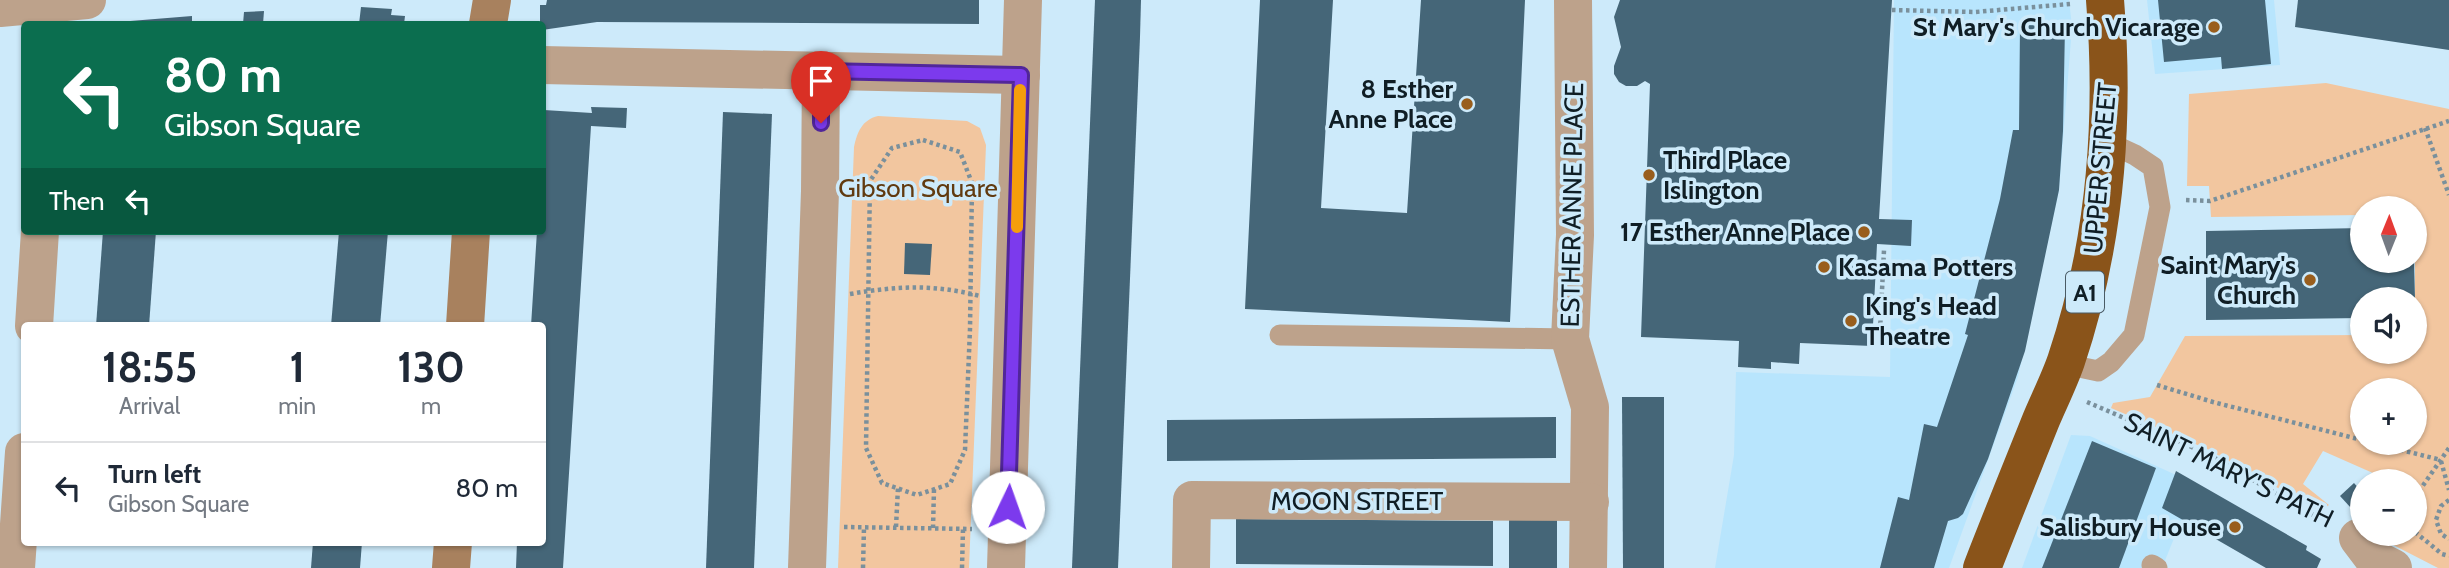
<!DOCTYPE html>
<html lang="en">
<head>
<meta charset="utf-8">
<style>
  body { margin:0; font-family:Cabin,sans-serif; background:#f2f2f3; color:#1f2937; height:100vh; display:flex; flex-direction:column; font-size:26px; white-space:nowrap }
  * { box-sizing:border-box; margin:0 }
  p { font-size:23px; color:#747a83 }
  .icon { flex:none; width:38px; height:38px; fill:none; stroke:currentColor; stroke-width:2; stroke-linecap:round; stroke-linejoin:round }
  .map { position:relative; flex:1; overflow:hidden }
  .panel { position:absolute; left:21px; top:322px; width:525px; height:224px; display:flex; flex-direction:column; background:#fff; border-radius:7px; box-shadow:0 2px 5px #0004 }
  .panel>* { flex:none }
  .banner { position:absolute; left:21px; top:21px; width:525px; height:214px; border-radius:7px; box-shadow:0 2px 5px #0004; background:#0b6e4f; color:#fff; overflow:hidden }
  .needle { width:46px; rotate:1deg }
  .tools { position:absolute; left:2350px; top:196px; display:grid; gap:14px }
  .tools a { display:grid; place-items:center; width:77px; height:77px; border-radius:50%; background:#fff; box-shadow:0 2px 5px #0004; font-size:35px }
  .pin { position:absolute; display:grid; place-items:center; width:60px; height:60px; color:#fff; margin:-72px -30px; border-radius:50% 50% 50% 0; rotate:-45deg; box-shadow:0 0 7px #0007 }
  .pin .icon { rotate:45deg }
  .me { position:absolute; width:77px; margin:-38px; rotate:3deg; stroke-linejoin:round; filter:drop-shadow(0 0 5px #0008) }
  .turn { display:flex; align-items:center; gap:24px; height:147px; padding:0 28px; font-size:32px }
  .turn .icon { width:91px; height:91px; stroke-width:2.5 }
  .turn b { display:block; font-size:49px; line-height:60px }
  .then { display:flex; align-items:center; height:66px; padding:0 28px; background:#0003; gap:14px; font-size:26px }
  .eta { display:flex; justify-content:space-evenly; align-items:center; height:119px; text-align:center }
  .eta b { font-size:42px; font-weight:700; line-height:49px }
  ul { padding:0; list-style:none }
  li { display:flex; align-items:center; gap:21px; height:91px; padding:0 28px; border-top:2px solid #e0e1e3 }
  li div { flex:1 }
  li b { display:block; font-size:26px }
  li em { font-style:normal }
  .map>svg:first-child { display:block }
</style>
</head>
<body>
<div class="map">
<svg width="2449" height="568" viewBox="0 0 2449 568">
  <rect width="100%" height="100%" fill="#cdeafa"/>
  <g fill="#b8e5fd">
    <path d="M1894 0H2069L2072 27 2059 190 2018 377 1949 568H1715L1734 455 1736 372 1890 377Z"/>
    <path d="M2147 0H2274L2280 65 2155 74Z"/>
    <path d="M2071 435 2090 436 2196 484 2162 568H2022Z"/>
  </g>
  <g fill="#f2c69f" fill-rule="evenodd">
    <path d="M2326 83 2449 109V568H2438L2372 534H2415V481H2391L2323 451 2303 484 2329 505 2320 511 2207 449 2111 408 2113 403 2150 397 2185 336 2362 335V352H2415V208H2362V215L2211 217 2209 186H2187L2189 94ZM2362 390H2415V443H2362Z"/>
    <path d="M878 116 967 121 980 128 986 145 969 568H838L854 147C857 132 862 120 878 116Z"/>
  </g>
  <g fill="#456678">
    <path d="M547 0H979V24L597 22 542 30V24H540V5H546Z"/>
    <path d="M1095 0H1141L1140 37 1118 568H1072Z"/>
    <path d="M1260 0H1333L1321 208 1407 213 1421 0H1525L1510 322 1245 309Z"/>
    <path d="M1620 0H1892L1879 219 1912 220 1911 246 1877 244 1872 346 1800 343 1799 364 1771 362V369L1738 367 1739 341 1641 337 1650 84 1645 81 1637 86H1626L1619 82 1614 74V66L1621 47 1614 17Z"/>
    <path d="M2158 0H2265L2271 64 2222 69 2221 57 2164 62Z"/>
    <path d="M2298 0H2449V50L2295 27Z"/>
    <path d="M361 7 392 9 391 15 405 16 404 24H359Z"/>
    <path d="M264 11 263 24H243L244 12Z"/>
    <path d="M192 16V24H118V22Z"/>
    <path d="M2020 25 2065 26 2063 131 2059 190 2025 351 1988 459 1963 514 1958 518 1948 521 1934 568H1880L1898 497 1909 500 1924 424 1937 427 1968 335 1965 334 2000 199 2013 130H2019Z"/>
    <path d="M591 107 627 108 626 128 591 126 563 568H516L517 542H542V326H531L537 231H542L544 110 592 113Z"/>
    <path d="M723 112 772 114 754 568H706Z"/>
    <path d="M2362 228V261H2414L2415 299H2362V318L2206 320V231Z"/>
    <path d="M103 231H156L149 326H96Z"/>
    <path d="M339 231H388L380 326H331Z"/>
    <path d="M905 243 932 244 930 275 904 274Z"/>
    <path d="M1622 397H1664V568H1623Z"/>
    <path d="M1556 417V458L1167 461V420Z"/>
    <path d="M2092 441 2156 468 2119 568H2042Z"/>
    <path d="M2176 471 2307 546 2306 550 2321 559 2317 568H2266L2162 508Z"/>
    <path d="M2354 483 2362 492V520L2340 496Z"/>
    <rect x="1509" y="507" width="48" height="61"/>
    <path d="M1236 519 1493 521V566L1236 564Z"/>
    <path d="M313 542H362L360 568H311Z"/>
  </g>
  <g fill="none" stroke-linecap="round" stroke-linejoin="round">
    <g stroke="#7a909c" stroke-width="4.5" stroke-dasharray="3.5 3.5" stroke-linecap="butt">
      <path d="M1892 10 1975 12 2070 4"/>
      <path d="M2425 128 2449 195"/>
      <path d="M923 140 960 152 972 183 970 329 965 450 950 484 917 495 882 483 866 448 870 181 892 148Z"/>
      <path d="M2186 200 2210 201 2449 121"/>
      <path d="M850 294C897 286 934 284 980 296"/>
      <path d="M1880 331 1884 250"/>
      <path d="M2157 385 2213 402 2362 440"/>
      <path d="M2087 402 2208 454 2315 516 2327 518"/>
      <path d="M2373 443 2441 460"/>
      <path d="M2441 461 2449 490"/>
      <path d="M2415 497 2449 448"/>
      <path d="M2449 500 2441 506 2436 520 2441 534 2449 539"/>
      <path d="M844 527 972 529"/>
      <path d="M896 527 898 487"/>
      <path d="M933 528 934 489"/>
      <path d="M2415 532 2442 554 2449 556"/>
      <path d="M863 568 864 527"/>
      <path d="M962 568 963 529"/>
    </g>
    <g stroke="#bda28b" stroke-width="21">
      <path d="M1280 335 1570 339"/>
      <path d="M2065 364 2098 371 2111 362 2134 335 2160 207 2153 167 2135 155 2107 142"/>
      <path d="M2152 565 2157 568"/>
    </g>
    <g stroke="#bda28b" stroke-width="38">
      <path d="M1573 0 1575 235 1570 339 1590 407 1588 568"/>
      <path d="M0 8 87 0"/>
      <path d="M542 65 1021 75"/>
      <path d="M34 326 40 231"/>
      <path d="M2358 538 2373 558 2393 568"/>
      <path d="M16 568 24 452"/>
      <path d="M807 568 820 191 821 71"/>
      <path d="M1006 568 1023 0"/>
      <path d="M1191 568 1192 500 1590 502"/>
    </g>
    <g stroke="#a8815e" stroke-width="38">
      <path d="M488 24 492 0"/>
      <path d="M465 326 471 231"/>
      <path d="M451 568 453 542"/>
    </g>
    <path stroke="#8a541a" stroke-width="38" d="M1982 568C2001 519 2021 470 2041 420 2049 401 2059 381 2066 361 2105 245 2115 122 2105 0"/>
  </g>
  <g fill="none" stroke-linecap="round" stroke-linejoin="round">
    <g stroke="#51269a" stroke-width="18">
      <path id="route" d="M821 123V71L1021 75 1008 507"/>
    </g>
    <use href="#route" stroke="#7c3aed" stroke-width="12"/>
    <path stroke="#f59e0b" stroke-width="12" d="M1017 227 1020 90"/>
  </g>
  <g fill="#995e1d" stroke="#cdeafa" stroke-width="2.5">
    <circle cx="2214" cy="27" r="7"/>
    <circle cx="1467" cy="104" r="7"/>
    <circle cx="1649" cy="175" r="7"/>
    <circle cx="1864" cy="232" r="7"/>
    <circle cx="1824" cy="267" r="7"/>
    <circle cx="2310" cy="280" r="7"/>
    <circle cx="1851" cy="321" r="7"/>
    <circle cx="2235" cy="527" r="7"/>
  </g>
  <g text-anchor="middle" dominant-baseline="central" stroke-width="7" stroke-linejoin="round" paint-order="stroke">
    <rect fill="#cdeafa" stroke="#495b65" stroke-width="2" x="2066" y="271.5" width="38" height="41" rx="5"/>
    <g font-size="24" font-weight="bold" fill="#101e25">
      <text x="2085" y="292">A1</text>
    </g>
    <g font-size="26" font-weight="bold" fill="#101e25" stroke="#cdeafa" text-anchor="end">
      <text x="2200" y="27">St Mary's Church Vicarage</text>
      <text x="1453" y="89">8 Esther<tspan x="1453" dy="30">Anne Place</tspan></text>
      <text x="1663" y="160" text-anchor="start">Third Place<tspan x="1663" dy="30">Islington</tspan></text>
      <text x="1850" y="232">17 Esther Anne Place</text>
      <text x="2296" y="265">Saint Mary's<tspan x="2296" dy="30">Church</tspan></text>
      <text x="1838" y="267" text-anchor="start">Kasama Potters</text>
      <text x="1865" y="306" text-anchor="start">King's Head<tspan x="1865" dy="30">Theatre</tspan></text>
      <text x="2221" y="527">Salisbury House</text>
    </g>
    <g font-size="26" fill="#101e25" stroke="#cdeafa">
      <text transform="translate(2100 168) rotate(-85)">UPPER STREET</text>
      <text transform="translate(1572 205) rotate(-89)">ESTHER ANNE PLACE</text>
      <text transform="translate(2229 470) rotate(26)">SAINT MARY'S PATH</text>
      <text x="1357" y="501">MOON STREET</text>
    </g>
    <g font-size="26" fill="#613a0f" stroke="#cdeafa">
      <text x="918" y="188">Gibson Square</text>
    </g>
  </g>
</svg>
<div class="tools">
<a><svg class="needle" viewBox="-14 -14 28 28"><path d="M0-13l5 13h-10z" fill="#e53935"/><path d="M0 13l5-13h-10z" fill="#747a83"/></svg></a>
<a><svg class="icon" aria-label="sound" viewBox="0 0 24 24"><path d="M4 9h4l5-4v14l-5-4H4zM17 9q2 3 0 6"/></svg></a>
<a>+</a>
<a>−</a>
</div>
<div class="pin" style="left:821px;top:123px;background:#d93025"><svg class="icon" aria-label="arrive" viewBox="0 0 24 24"><path d="M6 21V4h12l-3 4 3 4H6"/></svg></div>
<svg class="me" style="left:1008px;top:507px" viewBox="-20 -20 40 40"><circle r="19" fill="#fff"/><path d="M0-13L10 11 0 6-10 11z" fill="#7c3aed"/></svg>
<div class="banner">
<div class="turn"><svg class="icon" aria-label="left" viewBox="0 0 24 24"><path d="M17 20v-9H6M10 6l-5 5 5 5"/></svg><div><b>80 m</b>Gibson Square</div></div>
<div class="then">Then<svg class="icon" aria-label="left" viewBox="0 0 24 24"><path d="M17 20v-9H6M10 6l-5 5 5 5"/></svg></div>
</div>
<section class="panel">
<div class="eta">
<div><b>18:55</b><p>Arrival</p></div>
<div><b>1</b><p>min</p></div>
<div><b>130</b><p>m</p></div>
</div>
<ul>
<li><svg class="icon" aria-label="left" viewBox="0 0 24 24"><path d="M17 20v-9H6M10 6l-5 5 5 5"/></svg><div><b>Turn left</b><p>Gibson Square</p></div><em>80 m</em></li>
</ul>
</section>
</div>
</body>
</html>
